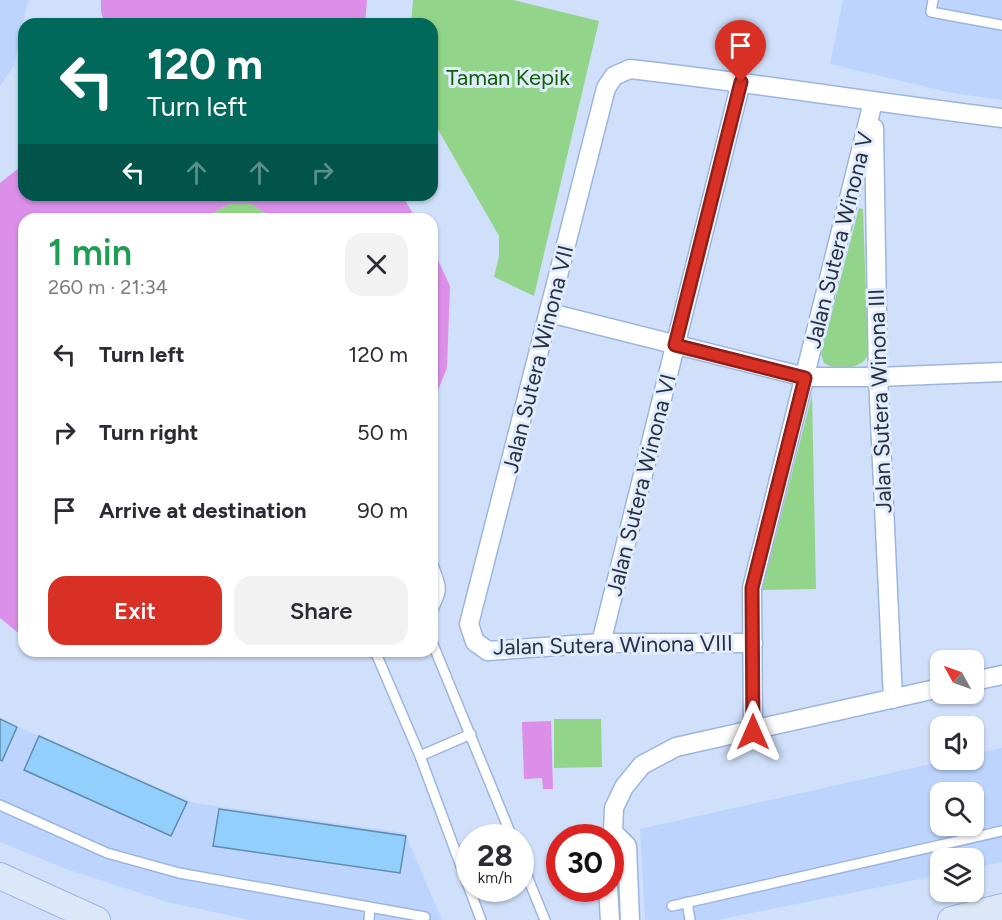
<!DOCTYPE html>
<html lang="en">
<head>
<meta charset="utf-8">
<style>
  body { margin:0; font-family:Figtree,sans-serif; background:#f2f2f3; color:#2b2b33; height:100vh; display:flex; flex-direction:column; font-size:22px; white-space:nowrap }
  * { box-sizing:border-box; margin:0 }
  p { font-size:20px; color:#7c7c81 }
  .icon { flex:none; width:33px; height:33px; fill:none; stroke:currentColor; stroke-width:2; stroke-linecap:round; stroke-linejoin:round }
  .map { position:relative; flex:1; overflow:hidden }
  .sheet { position:absolute; left:18px; top:213px; width:420px; height:444px; display:flex; flex-direction:column; background:#fff; border-radius:18px; box-shadow:0 2px 4px #0004 }
  .sheet>* { flex:none }
  .top-card { position:absolute; left:18px; top:18px; width:420px; height:183px; border-radius:18px; box-shadow:0 2px 4px #0004; background:#00695c; color:#fff; overflow:hidden }
  .needle { width:39px; rotate:310deg }
  .tools { position:absolute; left:930px; top:650px; display:grid; gap:12px }
  .tools a { display:grid; place-items:center; width:54px; height:54px; border-radius:12px; background:#fff; box-shadow:0 2px 4px #0004; font-size:30px }
  .speed { position:absolute; left:456px; top:824px; display:flex; gap:12px; font-size:30px; font-weight:700; text-align:center }
  .speed>* { display:grid; place-content:center; width:78px; height:78px; border-radius:50%; background:#fff; box-shadow:0 2px 4px #0004; line-height:1 }
  .speed small { font-size:15px; font-weight:400 }
  .speed .limit { border:9px solid #d22; background:#fff; color:#111 }
  .pin { position:absolute; display:grid; place-items:center; width:51px; height:51px; color:#fff; margin:-62px -26px; border-radius:50% 50% 50% 0; rotate:-45deg; box-shadow:0 0 6px #0007 }
  .pin .icon { rotate:45deg }
  .me { position:absolute; width:66px; margin:-33px; rotate:0deg; stroke-linejoin:round; filter:drop-shadow(0 0 4px #0008) }
  .turn { display:flex; align-items:center; gap:21px; height:126px; padding:0 30px; font-size:27px }
  .turn .icon { width:78px; height:78px; stroke-width:2.5 }
  .turn b { display:block; font-size:42px; line-height:51px }
  .lanes { display:flex; align-items:center; height:57px; padding:0 30px; background:#0003; justify-content:center; gap:30px; direction:ltr }
  .lanes .off { opacity:.35 }
  .round { display:grid; place-items:center; flex:none; width:63px; height:63px; border-radius:18px; background:#f2f2f3 }
  .head { display:flex; align-items:center; justify-content:space-between; height:102px; padding:0 30px }
  h1 { font-size:36px; font-weight:600; line-height:45px; color:#1e9e55 }
  .primary-button { display:flex; gap:12px; margin-top:auto; padding:12px 30px }
  .primary-button a { flex:1; height:69px; border-radius:18px; background:#d93025; color:#fff; font-size:24px; font-weight:600; line-height:69px; text-align:center }
  .primary-button a+a { background:#f2f2f3; color:#2b2b33 }
  ul { padding:0; list-style:none }
  li { display:flex; align-items:center; gap:18px; height:78px; padding:0 30px }
  li div { flex:1 }
  li b { display:block; font-size:22px }
  li em { font-style:normal }
  .map>svg:first-child { display:block }
</style>
</head>
<body>
<div class="map">
<svg width="1002" height="920" viewBox="0 0 1002 920">
  <rect width="100%" height="100%" fill="#d0e0fb"/>
  <g fill="#bdd5fe" fill-rule="evenodd">
    <path d="M0 0H30L27 5 14 66 0 86Z"/>
    <path d="M843 0H1002V100L952 93 830 64Z"/>
    <path d="M0 719 194 803 405 833 442 920H250L171 903 66 869 0 842Z"/>
    <path d="M1002 748V862L974 868V858H940V875L717 920H645L640 829 953 759H974V754ZM940 792H974V825H940Z"/>
  </g>
  <g fill="#92d489">
    <path d="M413 0H513L599 21 534 296 494 277 499 256V236L432 119V24H411Z"/>
    <path d="M230 204H251L275 219H200Z"/>
    <path d="M859 208 863 209 868 354C863 370 836 371 824 363L821 354Z"/>
    <path d="M812 395 816 589 762 590Z"/>
    <path d="M554 719H601L602 767 554 768Z"/>
  </g>
  <g fill="#db8fe9">
    <path d="M101 0H367L365 24H105L101 12Z"/>
    <path d="M24 164V195H402L416 219H275L251 204H230L200 219H24V634L17 632 0 618V183Z"/>
    <path d="M432 247 450 286 447 368 438 390 432 397Z"/>
    <path d="M551 721 553 789H543L542 778 524 779 522 722Z"/>
  </g>
  <g fill="#92cffc" stroke="#608cac" stroke-width="1.5">
    <path d="M0 719 17 727 2 761 0 760Z"/>
    <path d="M39 736 187 802 171 836 24 770Z"/>
    <path d="M219 809 406 836 400 873 213 846Z"/>
  </g>
  <g fill="none" stroke-linecap="round" stroke-linejoin="round">
    <g stroke="#9cb5e0" stroke-width="12">
      <g id="lane">
        <path d="M933 0 931 12 1002 25"/>
        <path d="M432 562C441 587 445 587 432 611"/>
        <path d="M432 642 512 837"/>
        <path d="M375 651 420 756 481 920"/>
        <path d="M420 756 471 734"/>
        <path d="M0 805 107 853 179 873 425 917"/>
        <path d="M520 859 545 920"/>
        <path d="M687 902 690 920"/>
        <path d="M672 906 1002 831"/>
        <path d="M369 920 370 907"/>
      </g>
    </g>
    <g stroke="#9cb5e0" stroke-width="21">
      <g id="street">
        <path d="M874 128 878 377 893 699"/>
        <path d="M550 313 805 377H878L1002 372"/>
        <path d="M601 643 741 82"/>
        <path d="M753 643H601L488 651 475 642 469 624 606 88 614 76 630 69C755 83 878 103 1002 118"/>
        <path d="M974 681 1002 675"/>
        <path d="M753 732 752 588 873 102"/>
        <path d="M613 832 627 846 630 920"/>
        <path d="M610 837 613 832 614 808 624 787 642 765 676 747 940 688"/>
        <path d="M608 888 610 920"/>
      </g>
    </g>
    <g stroke="#9cb5e0" stroke-width="28">
      <g id="secondary">
        <path d="M0 876 97 920"/>
        <path d="M951 920 1002 907"/>
      </g>
    </g>
    <use href="#lane" stroke="#fff" stroke-width="9"/>
    <use href="#street" stroke="#fff" stroke-width="18"/>
    <use href="#secondary" stroke="#dce7fa" stroke-width="26"/>
  </g>
  <g fill="none" stroke-linecap="round" stroke-linejoin="round">
    <g stroke="#8d1f18" stroke-width="15">
      <path id="route" d="M741 82 675 345 805 378 752 588 753 732"/>
    </g>
    <use href="#route" stroke="#d93025" stroke-width="10"/>
  </g>
  <g text-anchor="middle" dominant-baseline="central" stroke-width="6" stroke-linejoin="round" paint-order="stroke">
    <g font-size="22" fill="#0f6201" stroke="#e2ecff">
      <text x="508" y="77">Taman Kepik</text>
    </g>
    <g font-size="22" fill="#263041" stroke="#e2ecff">
      <text transform="translate(839 240) rotate(-76)">Jalan Sutera Winona V</text>
      <text transform="translate(538 359) rotate(-76)">Jalan Sutera Winona VII</text>
      <text transform="translate(880 401) rotate(-92)">Jalan Sutera Winona III</text>
      <text transform="translate(641 485) rotate(-76)">Jalan Sutera Winona VI</text>
      <text transform="translate(613 645) rotate(-1)">Jalan Sutera Winona VIII</text>
    </g>
  </g>
</svg>
<div class="tools">
<a><svg class="needle" viewBox="-14 -14 28 28"><path d="M0-13l5 13h-10z" fill="#e53935"/><path d="M0 13l5-13h-10z" fill="#7c7c81"/></svg></a>
<a><svg class="icon" aria-label="sound" viewBox="0 0 24 24"><path d="M4 9h4l5-4v14l-5-4H4zM17 9q2 3 0 6"/></svg></a>
<a><svg class="icon" aria-label="search" viewBox="0 0 24 24"><circle cx="10" cy="10" r="6"/><path d="M15 15l6 6"/></svg></a>
<a><svg class="icon" aria-label="layers" viewBox="0 0 24 24"><path d="M12 4l9 5-9 5-9-5zM3 14l9 5 9-5"/></svg></a>
</div>
<div class="speed"><div>28<small>km/h</small></div><div class="limit">30</div></div>
<div class="pin" style="left:741px;top:82px;background:#d93025"><svg class="icon" aria-label="arrive" viewBox="0 0 24 24"><path d="M6 21V4h12l-3 4 3 4H6"/></svg></div>
<svg class="me" style="left:753px;top:732px" viewBox="-20 -20 40 40"><path d="M0-17L14 15 0 8-14 15z" fill="#d93025" stroke="#fff" stroke-width="4"/></svg>
<div class="top-card">
<div class="turn"><svg class="icon" aria-label="left" viewBox="0 0 24 24"><path d="M17 20v-9H6M10 6l-5 5 5 5"/></svg><div><b>120 m</b>Turn left</div></div>
<div class="lanes"><svg class="icon" aria-label="left" viewBox="0 0 24 24"><path d="M17 20v-9H6M10 6l-5 5 5 5"/></svg><svg class="icon off" aria-label="ahead" viewBox="0 0 24 24"><path d="M12 20V5M6 11l6-6 6 6"/></svg><svg class="icon off" aria-label="ahead" viewBox="0 0 24 24"><path d="M12 20V5M6 11l6-6 6 6"/></svg><svg class="icon off" aria-label="right" viewBox="0 0 24 24"><path d="M7 20v-9h11M14 6l5 5-5 5"/></svg></div>
</div>
<section class="sheet">
<div class="head"><div><h1>1 min</h1><p>260 m · 21:34</p></div><a class="round"><svg class="icon" aria-label="close" viewBox="0 0 24 24"><path d="M6 6l12 12M18 6L6 18"/></svg></a></div>
<ul>
<li><svg class="icon" aria-label="left" viewBox="0 0 24 24"><path d="M17 20v-9H6M10 6l-5 5 5 5"/></svg><div><b>Turn left</b></div><em>120 m</em></li>
<li><svg class="icon" aria-label="right" viewBox="0 0 24 24"><path d="M7 20v-9h11M14 6l5 5-5 5"/></svg><div><b>Turn right</b></div><em>50 m</em></li>
<li><svg class="icon" aria-label="arrive" viewBox="0 0 24 24"><path d="M6 21V4h12l-3 4 3 4H6"/></svg><div><b>Arrive at destination</b></div><em>90 m</em></li>
</ul>
<div class="primary-button"><a>Exit</a><a>Share</a></div>
</section>
</div>
</body>
</html>
